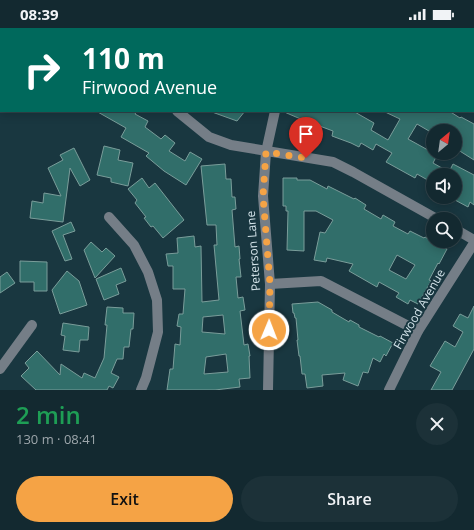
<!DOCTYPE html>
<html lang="en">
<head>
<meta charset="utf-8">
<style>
  body { margin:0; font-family:"Open Sans",sans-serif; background:#1c3138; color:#f1f3f6; height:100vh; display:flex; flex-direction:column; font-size:15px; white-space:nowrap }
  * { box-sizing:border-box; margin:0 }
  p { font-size:13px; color:#9da6ab }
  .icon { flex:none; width:22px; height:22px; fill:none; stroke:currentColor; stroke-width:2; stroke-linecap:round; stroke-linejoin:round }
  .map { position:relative; height:362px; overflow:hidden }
  .panel { display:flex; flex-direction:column; background:#132930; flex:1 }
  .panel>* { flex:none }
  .hud { position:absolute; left:0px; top:0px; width:474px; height:84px; box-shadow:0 2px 10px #0003,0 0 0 1px #32454c; background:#00695c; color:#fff; overflow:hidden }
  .needle { width:26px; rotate:29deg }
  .tools { position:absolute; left:426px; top:96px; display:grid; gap:8px }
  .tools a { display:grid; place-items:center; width:36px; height:36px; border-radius:50%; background:#132930; box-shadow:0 2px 10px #0003,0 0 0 1px #32454c; font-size:20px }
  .pin { position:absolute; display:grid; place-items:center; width:34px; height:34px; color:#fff; margin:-41px -17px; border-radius:50% 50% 50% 0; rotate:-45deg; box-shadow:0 0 4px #0007 }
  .pin .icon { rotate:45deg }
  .me { position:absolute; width:44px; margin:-22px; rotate:1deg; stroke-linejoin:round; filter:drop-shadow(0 0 3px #0008) }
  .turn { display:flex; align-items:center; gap:14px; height:84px; padding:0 16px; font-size:18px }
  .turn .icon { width:52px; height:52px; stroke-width:2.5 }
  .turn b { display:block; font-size:28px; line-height:34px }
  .round { display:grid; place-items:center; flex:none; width:42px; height:42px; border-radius:21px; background:#1c3138 }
  .headline { display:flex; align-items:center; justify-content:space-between; height:68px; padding:0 16px }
  h1 { font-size:24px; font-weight:600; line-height:30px; color:#1e9e55 }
  .button { display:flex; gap:8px; margin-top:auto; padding:8px 16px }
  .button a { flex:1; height:46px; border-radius:24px; background:#f5a345; color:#111; font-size:16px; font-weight:600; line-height:46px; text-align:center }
  .button a+a { background:#1c3138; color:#f1f3f6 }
  .status { display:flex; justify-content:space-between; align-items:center; height:28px; padding:0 20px; background:#132930; direction:ltr }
  .status svg { height:11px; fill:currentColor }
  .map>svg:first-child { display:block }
</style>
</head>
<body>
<div class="status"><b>08:39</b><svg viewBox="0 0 49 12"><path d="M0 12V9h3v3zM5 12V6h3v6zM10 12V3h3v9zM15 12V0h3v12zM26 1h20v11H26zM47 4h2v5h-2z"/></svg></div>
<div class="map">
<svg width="474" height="362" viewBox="0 0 474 362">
  <rect width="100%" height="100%" fill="#193740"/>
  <g fill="#316e6a" stroke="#7a9d9a" fill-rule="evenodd">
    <path d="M96 83H137L135 86 148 93 145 99 161 111 165 107 175 115 169 123 185 133 190 124 202 131 186 157 164 143 146 128 149 125 121 109 126 100Z"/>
    <path d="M212 83H245L237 93 212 84Z"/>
    <path d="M282 83H353L374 95 371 102 388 112 400 91 383 83H449L460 90 461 89 474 96V132L455 120V103H429L417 96 408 111 437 127 433 135 449 144 453 136 474 147V177L470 174 468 179 455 172V147H433V155L417 146 415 150 386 134 392 125 376 116 373 122 361 115 359 119 351 115 332 108 333 103 317 97 313 108 299 102 303 92Z"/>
    <path d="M104 118 120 122 118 132 133 135 128 158 111 154V150L97 147Z"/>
    <path d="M74 120 90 152 80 158 70 140 63 194 30 190 32 173 43 175 44 165 61 168 48 140 63 132 60 127Z"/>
    <path d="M225 136 226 151H231L232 169H235L236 181 232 182 235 219 239 218 240 231H239L241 249H236L238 270 243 269 245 282 240 283 244 317 248 316 250 328H249L250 350 239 351 240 359 215 362H167L170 341H173L175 316 180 317 181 299 177 298 179 286H183L185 261H173V238H168L166 226 178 225 177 210 194 208 195 219 201 218 202 274 219 272 214 217H217L216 197H207L201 138ZM223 287 225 306 202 304 203 289ZM226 326 228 344 204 346 206 329Z"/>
    <path d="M142 150 149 160 155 155 184 192 163 210 153 198 151 199 144 190 146 189 135 175 137 172 128 161Z"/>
    <path d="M283 150H297V152H310L327 161 328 158 354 171 355 170 366 177 364 181 381 191 383 187 395 194 393 198 408 206 410 203 424 210 425 209 447 221 439 236 438 235 429 252 431 253 418 276 410 272 408 276 396 269 399 265 379 254 377 259 349 243 353 236 327 230 326 234 314 232 320 204 325 205 333 192 316 183H304V223L287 222 288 183H286V178H283ZM397 227 415 237 406 251 389 242Z"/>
    <path d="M71 194 75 203 63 207 72 231 65 233 52 203Z"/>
    <path d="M91 214 102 224 106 220 115 228 95 250 84 222Z"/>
    <path d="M20 233 47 234V263H34V254H20Z"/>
    <path d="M121 240 126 253 116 257 119 266 104 272 96 251Z"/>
    <path d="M67 243 79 253 87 277 60 286 52 262Z"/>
    <path d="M7 244 15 255 0 265V249Z"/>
    <path d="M318 274 332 282V284L349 294 350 292 359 297V299L379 309 380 308 393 315 386 328 384 326 380 334 373 330 368 345 363 344 358 358 343 352 345 345 322 347 323 358 307 360 305 346H302L300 328H299L297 312H298L296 290H295L294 285H293L292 276Z"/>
    <path d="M474 278V321L452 362H431L441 344 430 338 445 313 455 319 463 304 453 298 460 286 468 290Z"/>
    <path d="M107 279 123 280V285H134L133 301H131L129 319H124L123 331H117L111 345 119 349 113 360 109 358 107 362H36L21 348 29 340 25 335 37 323 60 347 61 336 82 350 84 345 95 350 104 330 107 297H105Z"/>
    <path d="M63 295 89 299 88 312H80L79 324 63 322 65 308 61 307Z"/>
  </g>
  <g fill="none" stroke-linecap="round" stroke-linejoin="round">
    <g stroke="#757e87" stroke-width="10">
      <path d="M302 1V0"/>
      <path d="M447 1 448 0"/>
      <path d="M0 22H1"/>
      <path d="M473 67 474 68"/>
      <path d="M177 83 209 109 231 117 333 134 353 144 437 191"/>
      <path d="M109 189 134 217 148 244 157 272 158 304 146 350 141 362"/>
      <path d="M455 201 474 212"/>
      <path d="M270 256 321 253 418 303"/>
      <path d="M0 341 32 297"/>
      <path d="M268 362 270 256 263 168 266 124 275 83"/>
      <path d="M389 362 418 303 474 215"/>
    </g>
  </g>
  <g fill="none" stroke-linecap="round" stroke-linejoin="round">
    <path stroke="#f5a345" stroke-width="7" stroke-dasharray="0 12.6" d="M269 302 270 256 263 168 266 124 306 130"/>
  </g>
  <g text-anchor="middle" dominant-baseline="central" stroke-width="4" stroke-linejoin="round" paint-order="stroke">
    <g font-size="12" fill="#d3e3e9" stroke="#193740">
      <text transform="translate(253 223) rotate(-94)">Peterson Lane</text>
      <text transform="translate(419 281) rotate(-60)">Firwood Avenue</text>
    </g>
  </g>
</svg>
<div class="tools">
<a><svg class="needle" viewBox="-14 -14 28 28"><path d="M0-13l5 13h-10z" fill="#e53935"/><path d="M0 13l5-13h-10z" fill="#9da6ab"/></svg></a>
<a><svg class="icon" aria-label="sound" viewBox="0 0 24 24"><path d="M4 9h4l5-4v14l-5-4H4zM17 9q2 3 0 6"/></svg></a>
<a><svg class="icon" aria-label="search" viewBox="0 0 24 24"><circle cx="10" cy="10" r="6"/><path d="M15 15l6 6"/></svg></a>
</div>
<div class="pin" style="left:306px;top:130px;background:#d93025"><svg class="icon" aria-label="arrive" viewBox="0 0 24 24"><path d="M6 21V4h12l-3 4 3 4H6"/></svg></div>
<svg class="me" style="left:269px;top:302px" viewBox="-20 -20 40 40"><circle r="17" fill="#f5a345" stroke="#fff" stroke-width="3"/><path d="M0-11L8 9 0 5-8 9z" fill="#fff"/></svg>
<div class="hud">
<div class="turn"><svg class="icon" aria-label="right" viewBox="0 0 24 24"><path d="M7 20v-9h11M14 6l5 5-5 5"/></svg><div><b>110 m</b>Firwood Avenue</div></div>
</div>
</div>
<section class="panel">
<div class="headline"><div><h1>2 min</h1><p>130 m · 08:41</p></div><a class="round"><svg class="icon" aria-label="close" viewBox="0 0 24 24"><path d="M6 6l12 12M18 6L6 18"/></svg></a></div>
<div class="button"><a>Exit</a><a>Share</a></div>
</section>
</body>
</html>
